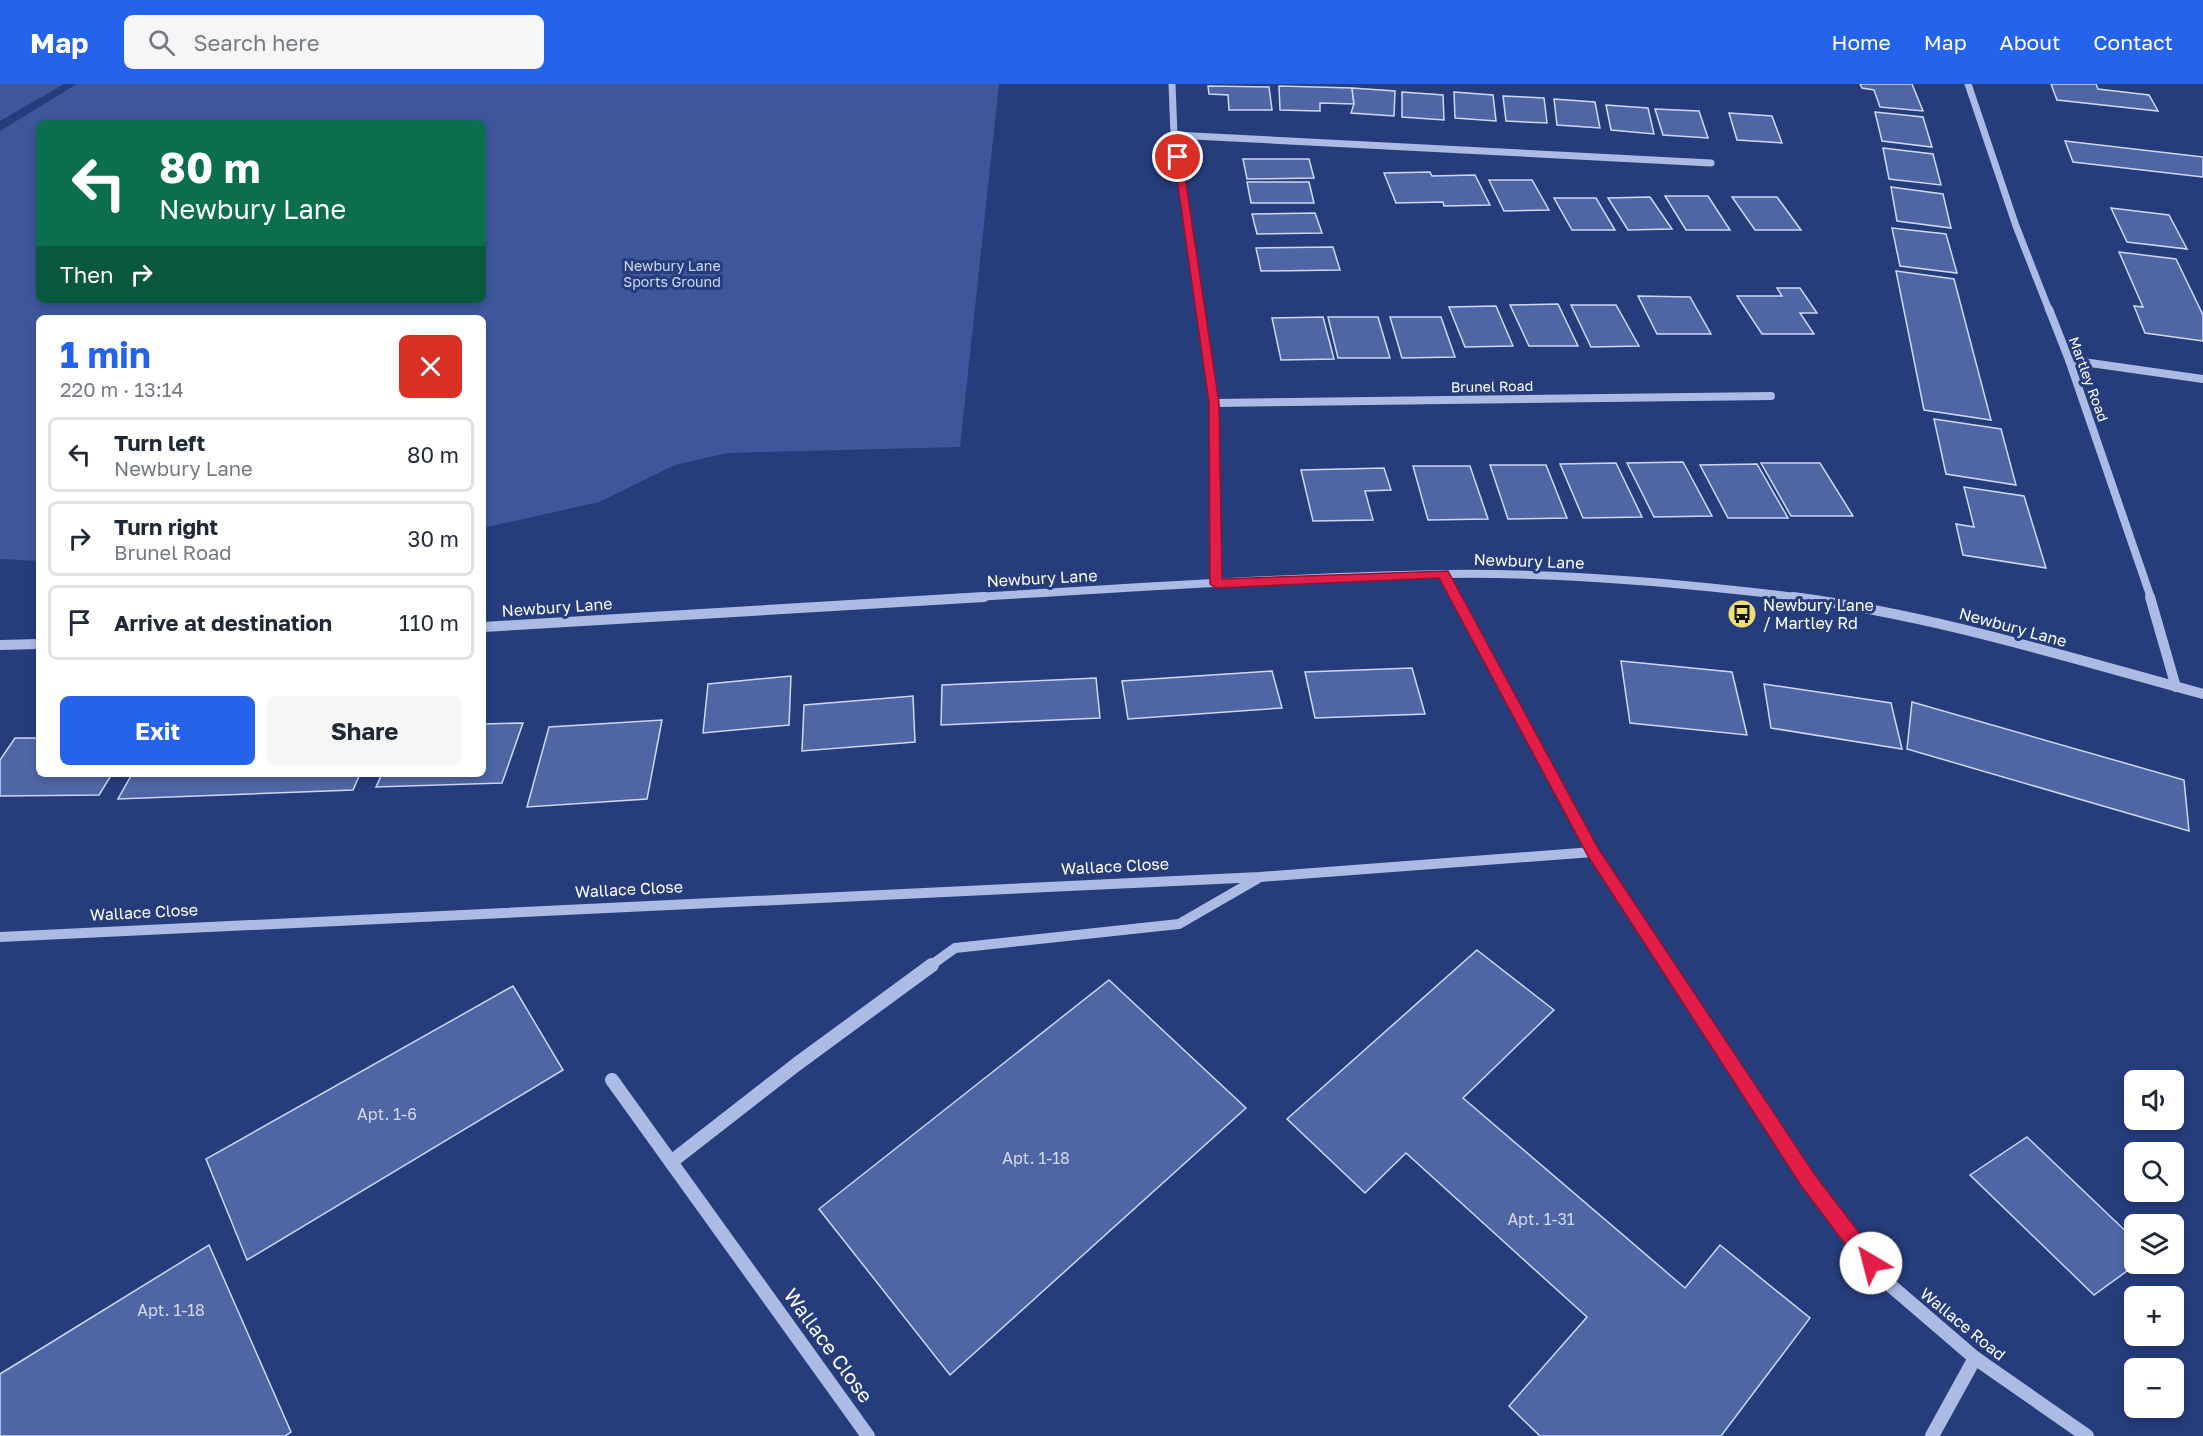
<!DOCTYPE html>
<html lang="en">
<head>
<meta charset="utf-8">
<style>
  body { margin:0; font-family:"Golos Text",sans-serif; background:#f6f6f7; color:#1f2937; height:100vh; display:flex; flex-direction:column; font-size:22px; white-space:nowrap }
  * { box-sizing:border-box; margin:0 }
  p { font-size:20px; color:#747a83 }
  .icon { flex:none; width:33px; height:33px; fill:none; stroke:currentColor; stroke-width:2; stroke-linecap:round; stroke-linejoin:round }
  .map { position:relative; flex:1; overflow:hidden }
  .details { position:absolute; left:36px; top:231px; width:450px; height:462px; display:flex; flex-direction:column; background:#fff; border-radius:9px; box-shadow:0 3px 9px #0003 }
  .details>* { flex:none }
  .top-card { position:absolute; left:36px; top:36px; width:450px; height:183px; border-radius:9px; box-shadow:0 3px 9px #0003; background:#0b6e4f; color:#fff; overflow:hidden }
  .fabs { position:absolute; left:2124px; top:986px; display:grid; gap:12px }
  .fabs a { display:grid; place-items:center; width:60px; height:60px; border-radius:9px; background:#fff; box-shadow:0 3px 9px #0003; font-size:30px }
  .pin { position:absolute; display:grid; place-items:center; width:51px; height:51px; color:#fff; margin:-26px; border:3px solid #fff; border-radius:50%; box-shadow:0 2px 6px #0007 }
  .me { position:absolute; width:66px; margin:-33px; rotate:323deg; stroke-linejoin:round; filter:drop-shadow(0 0 4px #0008) }
  .turn { display:flex; align-items:center; gap:21px; height:126px; padding:0 24px; font-size:27px }
  .turn .icon { width:78px; height:78px; stroke-width:2.5 }
  .turn b { display:block; font-size:42px; line-height:51px }
  .then { display:flex; align-items:center; height:57px; padding:0 24px; background:#0003; gap:12px; font-size:22px }
  .round { display:grid; place-items:center; flex:none; width:63px; height:63px; border-radius:9px; background:#f6f6f7 }
  .overview { display:flex; align-items:center; justify-content:space-between; height:102px; padding:0 24px }
  h1 { font-size:36px; font-weight:700; line-height:45px; color:#2563eb }
  .action { display:flex; gap:12px; margin-top:auto; padding:12px 24px }
  .action a { flex:1; height:69px; border-radius:9px; background:#2563eb; color:#fff; font-size:24px; font-weight:700; line-height:69px; text-align:center }
  .action a+a { background:#f6f6f7; color:#1f2937 }
  ul { padding:0; list-style:none }
  li { display:flex; align-items:center; gap:18px; height:75px; margin:0 12px 9px; padding:0 12px; border:3px solid #e0e1e3; border-radius:9px }
  li div { flex:1 }
  li b { display:block; font-size:22px }
  li em { font-style:normal }
  header { display:flex; align-items:center; gap:36px; box-sizing:border-box; height:84px; padding:0 30px; background:#2563eb; color:#fff }
  header strong { font-size:28px }
  nav { display:flex; gap:33px; margin-inline-start:auto; font-size:21px }
  .search { width:420px; height:54px; background:#f6f6f7; display:flex; align-items:center; gap:15px; box-sizing:border-box; padding:0 21px; border-radius:9px; color:#747a83; font-size:22px }
  .map>svg:first-child { display:block }
</style>
</head>
<body>
<header>
<strong>Map</strong>
<div class="search"><svg class="icon" aria-label="search" viewBox="0 0 24 24"><circle cx="10" cy="10" r="6"/><path d="M15 15l6 6"/></svg>Search here</div>
<nav><a>Home</a><a>Map</a><a>About</a><a>Contact</a></nav>
</header>
<div class="map">
<svg width="2203" height="1352" viewBox="0 0 2203 1352">
  <rect width="100%" height="100%" fill="#263d7c"/>
  <g fill="#3e579b" fill-rule="evenodd">
    <path d="M0 0H64L0 37Z"/>
    <path d="M77 0H999L960 363 727 369 675 381 599 418 483 444V234H39V477L0 475V47ZM39 39H483V216H39Z"/>
  </g>
  <g fill="#4f66a5" stroke="#ced8f4" stroke-width="1.5">
    <path d="M1860 0H1912L1923 27 1880 23 1874 6 1862 4Z"/>
    <path d="M2051 0H2096L2098 5 2149 11 2158 27 2057 16Z"/>
    <path d="M1208 2 1269 3 1272 26H1229L1228 11 1209 10Z"/>
    <path d="M1279 2 1352 4 1354 20 1320 19V27L1280 26Z"/>
    <path d="M1352 4 1395 7 1394 32 1351 29 1354 20Z"/>
    <path d="M1402 8 1443 11 1444 36 1402 33Z"/>
    <path d="M1454 8 1493 11 1496 37 1455 34Z"/>
    <path d="M1503 12 1544 14 1547 39 1506 37Z"/>
    <path d="M1554 15 1595 18 1600 44 1557 41Z"/>
    <path d="M1606 21 1648 24 1654 50 1611 46Z"/>
    <path d="M1655 25 1699 27 1708 54 1663 51Z"/>
    <path d="M1875 28 1923 33 1932 63 1882 57Z"/>
    <path d="M1729 29 1772 32 1782 59 1737 56Z"/>
    <path d="M2065 57 2203 73V93L2073 78Z"/>
    <path d="M1883 64 1933 70 1941 101 1889 95Z"/>
    <path d="M1243 75H1309L1314 94 1247 95Z"/>
    <path d="M1430 88 1432 92 1475 91 1490 121 1444 122 1443 118 1396 119 1384 89Z"/>
    <path d="M1489 96H1532L1549 126 1504 127Z"/>
    <path d="M1247 98H1309L1314 119H1251Z"/>
    <path d="M1891 103 1943 110 1951 144 1897 137Z"/>
    <path d="M1665 112H1708L1730 146H1686Z"/>
    <path d="M1650 113 1672 145 1628 146 1608 114Z"/>
    <path d="M1732 113H1777L1801 146H1755Z"/>
    <path d="M1554 114H1596L1615 146H1572Z"/>
    <path d="M2111 124 2169 131 2187 165 2127 158Z"/>
    <path d="M1315 129 1322 149 1257 150 1252 130Z"/>
    <path d="M1892 144 1946 150 1957 189 1900 182Z"/>
    <path d="M1333 163 1340 186 1261 187 1256 164Z"/>
    <path d="M2119 168 2176 175 2203 231V257L2145 249 2134 222 2143 223Z"/>
    <path d="M1896 187 1954 195 1991 336 1924 326Z"/>
    <path d="M1777 204H1800L1817 229H1800L1814 250H1762L1737 212H1782Z"/>
    <path d="M1638 212 1690 213 1711 250H1657Z"/>
    <path d="M1558 220 1578 262H1529L1510 221Z"/>
    <path d="M1571 221H1616L1639 262 1591 263Z"/>
    <path d="M1496 222 1513 262 1465 263 1449 223Z"/>
    <path d="M1323 233 1334 275 1281 276 1272 234Z"/>
    <path d="M1328 233H1378L1390 274H1338Z"/>
    <path d="M1390 233H1441L1455 273 1402 274Z"/>
    <path d="M1934 335 2001 345 2016 401 1946 390Z"/>
    <path d="M1683 378 1712 432 1654 433 1627 379Z"/>
    <path d="M1616 379 1642 433 1583 434 1560 380Z"/>
    <path d="M1761 379H1820L1853 432H1791Z"/>
    <path d="M1757 380 1788 434H1728L1700 381Z"/>
    <path d="M1490 381H1546L1567 434 1508 435Z"/>
    <path d="M1413 382H1470L1488 435 1428 436Z"/>
    <path d="M1384 384 1391 406 1365 407 1373 436 1313 437 1301 386Z"/>
    <path d="M1964 403 2024 412 2046 484 1963 471 1956 440 1974 443Z"/>
    <path d="M1621 577 1732 588 1747 651 1630 639Z"/>
    <path d="M1412 584 1425 630 1315 634 1305 588Z"/>
    <path d="M1272 587 1282 624 1128 635 1122 597Z"/>
    <path d="M791 592 789 641 703 649 708 600Z"/>
    <path d="M1096 594 1100 634 941 641 942 601Z"/>
    <path d="M1764 600 1891 619 1902 665 1771 644Z"/>
    <path d="M913 612 915 658 802 667 804 621Z"/>
    <path d="M1912 618 2184 696 2189 747 1907 665Z"/>
    <path d="M662 636 647 715 527 723 549 643Z"/>
    <path d="M523 639 502 699 376 703 382 690H483V640Z"/>
    <path d="M15 654H39V690H112L99 711 0 712V676Z"/>
    <path d="M132 690H360L353 706 118 715Z"/>
    <path d="M1477 866 1554 926 1463 1014 1685 1204 1720 1161 1810 1234 1721 1352H1540L1509 1322 1587 1233 1406 1069 1365 1109 1287 1035Z"/>
    <path d="M1109 896 1246 1024 950 1291 819 1125Z"/>
    <path d="M513 902 563 986 247 1176 206 1075Z"/>
    <path d="M2027 1053 2134 1155V1179H2138L2094 1211 1970 1091Z"/>
    <path d="M209 1161 291 1348 285 1352H0V1290Z"/>
  </g>
  <g fill="none" stroke-linecap="round" stroke-linejoin="round">
    <g stroke="#abbbe4" stroke-width="7">
      <path d="M1172 0 1174 51 1200 226"/>
      <path d="M1968 0 2016 142 2049 226"/>
      <path d="M1174 51 1711 79"/>
    </g>
    <g stroke="#abbbe4" stroke-width="8">
      <path d="M1200 225 1214 319 1216 500"/>
      <path d="M2049 225 2069 276 2151 514"/>
      <path d="M2069 276 2203 295"/>
      <path d="M1214 319 1771 312"/>
      <path d="M1443 490 1456 514"/>
      <path d="M957 514C1118 505 1281 493 1443 490 1564 488 1685 499 1805 514"/>
    </g>
    <g stroke="#abbbe4" stroke-width="10">
      <path d="M1455 513 1593 768 1668 882"/>
      <path d="M1793 513C1933 531 2067 573 2203 610"/>
      <path d="M2150 513 2176 603"/>
      <path d="M483 543 984 513"/>
      <path d="M0 561 39 560"/>
      <path d="M0 853 1260 793 1593 768"/>
      <path d="M930 882 955 864 1179 840 1257 795"/>
    </g>
    <g stroke="#abbbe4" stroke-width="14">
      <path d="M1667 881 1808 1097 1883 1195 1975 1274 2087 1352"/>
      <path d="M612 996 868 1352"/>
      <path d="M671 1078 797 980 932 881"/>
      <path d="M1932 1352 1975 1274"/>
    </g>
  </g>
  <path fill="#e11d48" stroke="#92132f" stroke-width="1.5" d="M1178 70 1182 73 1219 319 1222 495 1448 487 1598 764 1815 1091 1877 1172 1880 1179 1877 1185 1871 1188 1864 1185 1802 1103 1588 772 1439 494 1216 504 1210 500 1209 319 1174 73Z"/>
  <defs>
    <g id="bus-disc" transform="scale(1.5)"><circle r="9.5" fill="#eddf70" stroke="#263d7c"/><path d="M-5-6H5V4H4V6H2V4H-2V6H-4V4H-5ZM-3.5-4V0h7V-4ZM-3.5 1.2v1.5H-2V1.2ZM2 1.2v1.5H3.5V1.2Z" fill="#111"/></g>
  </defs>
  <g fill-rule="evenodd">
    <use href="#bus-disc" x="1742" y="530"/>
  </g>
  <g text-anchor="middle" dominant-baseline="central" stroke-width="6" stroke-linejoin="round" paint-order="stroke">
    <g font-size="14" fill="#ced8f4" stroke="#263d7c">
      <text x="672" y="181">Newbury Lane<tspan x="672" dy="16">Sports Ground</tspan></text>
    </g>
    <g font-size="14" fill="#fff" stroke="#263d7c">
      <text transform="translate(2089 295) rotate(70)">Martley Road</text>
      <text transform="translate(1492 302) rotate(-1)">Brunel Road</text>
    </g>
    <g font-size="16" fill="#fff" stroke="#263d7c">
      <text transform="translate(1529 477) rotate(2)">Newbury Lane</text>
      <text transform="translate(1042 494) rotate(-3)">Newbury Lane</text>
      <text transform="translate(557 523) rotate(-4)">Newbury Lane</text>
      <text transform="translate(2013 543) rotate(15)">Newbury Lane</text>
      <text transform="translate(1115 782) rotate(-3)">Wallace Close</text>
      <text transform="translate(629 805) rotate(-3)">Wallace Close</text>
      <text transform="translate(144 828) rotate(-3)">Wallace Close</text>
      <text transform="translate(1963 1240) rotate(39)">Wallace Road</text>
    </g>
    <g font-size="16" fill="#fff" stroke="#263d7c" text-anchor="start">
      <text x="1763" y="521">Newbury Lane<tspan x="1763" dy="18">/ Martley Rd</tspan></text>
    </g>
    <g font-size="16" fill="#d3d9e8">
      <text x="387" y="1030">Apt. 1-6</text>
      <text x="1036" y="1074">Apt. 1-18</text>
      <text x="1541" y="1135">Apt. 1-31</text>
      <text x="171" y="1226">Apt. 1-18</text>
    </g>
    <g font-size="20" fill="#fff" stroke="#263d7c">
      <text transform="translate(829 1261) rotate(54)">Wallace Close</text>
    </g>
  </g>
</svg>
<div class="fabs">
<a><svg class="icon" aria-label="sound" viewBox="0 0 24 24"><path d="M4 9h4l5-4v14l-5-4H4zM17 9q2 3 0 6"/></svg></a>
<a><svg class="icon" aria-label="search" viewBox="0 0 24 24"><circle cx="10" cy="10" r="6"/><path d="M15 15l6 6"/></svg></a>
<a><svg class="icon" aria-label="layers" viewBox="0 0 24 24"><path d="M12 4l9 5-9 5-9-5zM3 14l9 5 9-5"/></svg></a>
<a>+</a>
<a>−</a>
</div>
<div class="pin" style="left:1178px;top:73px;background:#d93025"><svg class="icon" aria-label="arrive" viewBox="0 0 24 24"><path d="M6 21V4h12l-3 4 3 4H6"/></svg></div>
<svg class="me" style="left:1871px;top:1179px" viewBox="-20 -20 40 40"><circle r="19" fill="#fff"/><path d="M0-13L10 11 0 6-10 11z" fill="#e11d48"/></svg>
<div class="top-card">
<div class="turn"><svg class="icon" aria-label="left" viewBox="0 0 24 24"><path d="M17 20v-9H6M10 6l-5 5 5 5"/></svg><div><b>80 m</b>Newbury Lane</div></div>
<div class="then">Then<svg class="icon" aria-label="right" viewBox="0 0 24 24"><path d="M7 20v-9h11M14 6l5 5-5 5"/></svg></div>
</div>
<section class="details">
<div class="overview"><div><h1>1 min</h1><p>220 m · 13:14</p></div><a class="round" style="background:#d93025;color:#fff"><svg class="icon" aria-label="close" viewBox="0 0 24 24"><path d="M6 6l12 12M18 6L6 18"/></svg></a></div>
<ul>
<li><svg class="icon" aria-label="left" viewBox="0 0 24 24"><path d="M17 20v-9H6M10 6l-5 5 5 5"/></svg><div><b>Turn left</b><p>Newbury Lane</p></div><em>80 m</em></li>
<li><svg class="icon" aria-label="right" viewBox="0 0 24 24"><path d="M7 20v-9h11M14 6l5 5-5 5"/></svg><div><b>Turn right</b><p>Brunel Road</p></div><em>30 m</em></li>
<li><svg class="icon" aria-label="arrive" viewBox="0 0 24 24"><path d="M6 21V4h12l-3 4 3 4H6"/></svg><div><b>Arrive at destination</b></div><em>110 m</em></li>
</ul>
<div class="action"><a>Exit</a><a>Share</a></div>
</section>
</div>
</body>
</html>
